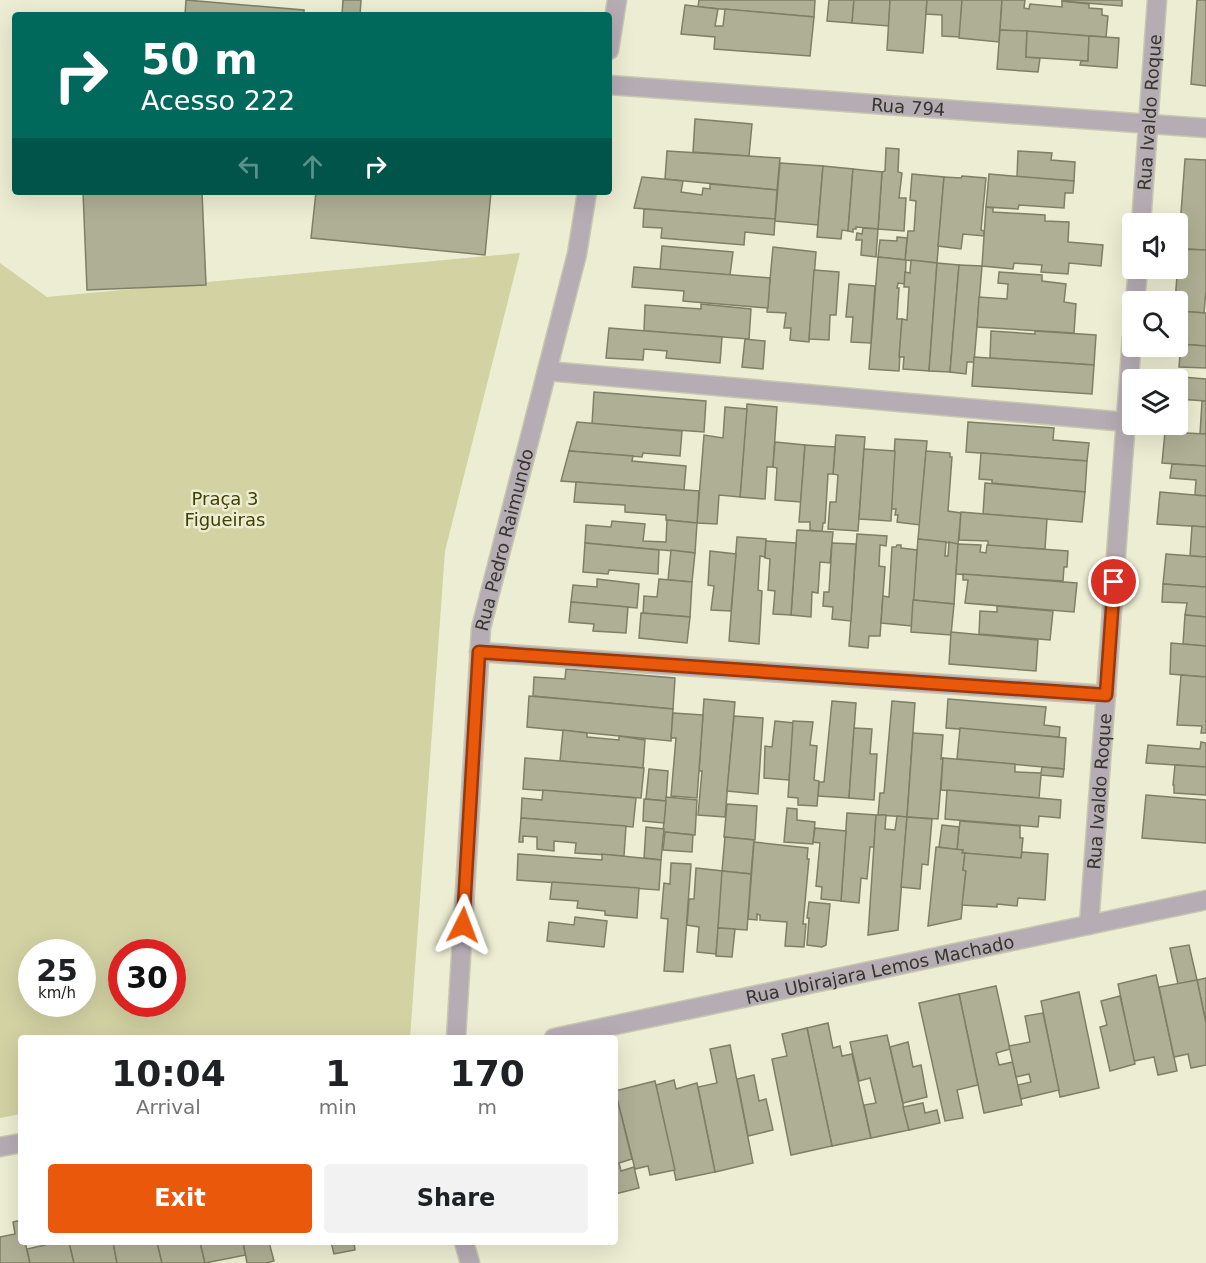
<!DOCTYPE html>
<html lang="en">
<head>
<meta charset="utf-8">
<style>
  body { margin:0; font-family:"DejaVu Sans",sans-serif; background:#f2f2f2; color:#202124; height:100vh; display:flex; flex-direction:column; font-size:22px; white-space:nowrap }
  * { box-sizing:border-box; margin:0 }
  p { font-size:20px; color:#757577 }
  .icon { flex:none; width:33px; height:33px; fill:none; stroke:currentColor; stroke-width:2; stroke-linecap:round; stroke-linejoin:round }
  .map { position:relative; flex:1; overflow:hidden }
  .drawer { position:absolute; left:18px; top:1035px; width:600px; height:210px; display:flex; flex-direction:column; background:#fff; border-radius:6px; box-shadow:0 6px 24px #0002 }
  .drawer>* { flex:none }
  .banner { position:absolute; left:12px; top:12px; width:600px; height:183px; border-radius:6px; box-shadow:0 6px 24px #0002; background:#00695c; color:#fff; overflow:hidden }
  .tools { position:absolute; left:1122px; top:213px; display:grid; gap:12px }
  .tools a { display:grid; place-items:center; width:66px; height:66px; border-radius:6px; background:#fff; box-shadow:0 6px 24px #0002; font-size:30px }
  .speed { position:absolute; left:18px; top:939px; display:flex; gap:12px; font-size:30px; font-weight:700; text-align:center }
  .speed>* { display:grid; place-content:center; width:78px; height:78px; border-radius:50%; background:#fff; box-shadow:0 6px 24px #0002; line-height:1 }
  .speed small { font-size:15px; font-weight:400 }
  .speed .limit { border:9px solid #d22; background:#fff; color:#111 }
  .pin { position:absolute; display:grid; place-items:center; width:51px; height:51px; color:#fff; margin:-26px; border:3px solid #fff; border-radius:50%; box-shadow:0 2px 6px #0007 }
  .me { position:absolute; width:66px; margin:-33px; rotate:3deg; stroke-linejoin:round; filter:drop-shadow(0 0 4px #0008) }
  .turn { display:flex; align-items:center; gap:21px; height:126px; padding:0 30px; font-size:27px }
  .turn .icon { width:78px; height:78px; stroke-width:2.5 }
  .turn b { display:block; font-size:42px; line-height:51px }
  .lanes { display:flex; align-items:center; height:57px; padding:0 30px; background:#0003; justify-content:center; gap:30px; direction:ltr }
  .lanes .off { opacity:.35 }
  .eta { display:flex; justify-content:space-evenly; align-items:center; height:102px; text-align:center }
  .eta b { font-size:36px; font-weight:800; line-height:42px }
  .cta { display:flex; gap:12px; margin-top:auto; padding:12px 30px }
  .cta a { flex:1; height:69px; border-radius:6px; background:#ea580c; color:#fff; font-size:24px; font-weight:800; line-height:69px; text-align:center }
  .cta a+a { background:#f2f2f2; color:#202124 }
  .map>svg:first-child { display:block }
</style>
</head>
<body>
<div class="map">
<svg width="1206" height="1263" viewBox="0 0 1206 1263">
  <rect width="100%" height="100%" fill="#ecedd2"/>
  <path fill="#d2d2a3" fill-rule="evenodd" d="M520 253 445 551 410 1038H21V1114L0 1118V263L47 297ZM32 952H82V1004H32ZM122 952H172V1004H122Z"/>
  <g fill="#afaf95" stroke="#7f7f66" stroke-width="1.5">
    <path d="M186 0 304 10V15H185Z"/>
    <path d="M343 0H361L360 15H342Z"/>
    <path d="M699 0H815L814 17 698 7Z"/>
    <path d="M829 0H854L852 23 827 21Z"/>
    <path d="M854 0H890L889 26 852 23Z"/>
    <path d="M890 0H927L923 53 887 50Z"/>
    <path d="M927 0H962L960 37 942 36V15L926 14Z"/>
    <path d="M962 0H1002L999 42 959 38Z"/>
    <path d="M1002 0H1025L1024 8 1029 9 1030 4 1062 7V1L1089 4V8L1102 9V15L1108 16 1106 37 1000 30Z"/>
    <path d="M1062 0H1122V6L1062 1Z"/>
    <path d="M1197 0H1206V86L1191 84Z"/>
    <path d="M685 5 718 9 715 26H723L725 9 814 17 810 56 714 49 715 37 681 34Z"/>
    <path d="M1000 30 1027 31 1026 57 1040 58 1038 72 997 69Z"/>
    <path d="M1027 31 1089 36 1088 61 1026 57Z"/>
    <path d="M1089 36 1119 38 1117 68 1080 65 1081 61H1088Z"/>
    <path d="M695 119 752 124 749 156 693 152Z"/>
    <path d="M886 148 899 149 898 172 902 173 899 198H906L904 231 878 229 882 172 885 171Z"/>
    <path d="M667 151 780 158 777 190 665 179Z"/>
    <path d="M1018 151 1052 153 1051 160 1075 162 1074 181 1017 177Z"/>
    <path d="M1185 159 1206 160V250L1186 249 1187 227 1180 226Z"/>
    <path d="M780 163 823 166 818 225 775 221Z"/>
    <path d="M823 166 853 169 848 231 842 230 841 239 817 237Z"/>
    <path d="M853 169 882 172 878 229 856 227V229H853V232L848 231Z"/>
    <path d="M912 174 944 177 937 263 905 260 908 231H914L916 201 910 200Z"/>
    <path d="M989 174 1074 181 1073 193H1065L1064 208 1019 205 1018 209 986 207Z"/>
    <path d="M962 176 986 178 981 230 984 231V236L963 234 961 249 938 246 944 177 961 178Z"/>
    <path d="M642 177 683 181 681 192 702 195 703 188 710 189V184L777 190 775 219 634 208Z"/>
    <path d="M83 192H202L206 285 87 290Z"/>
    <path d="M316 192H491L485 255 311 238Z"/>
    <path d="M986 207 993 208V212L1045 215V221L1069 222 1068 242 1103 245 1101 266 1069 263 1068 274 1041 272 1042 265 1014 263 1013 269 982 266Z"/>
    <path d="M644 209 775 219 774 235 745 232 744 245 661 238 662 228 643 227Z"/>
    <path d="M863 228 878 229 876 257 861 255 862 240H856L857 233 862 234Z"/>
    <path d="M897 237 907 238 905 260 878 257 880 240 897 241Z"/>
    <path d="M662 246 733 252 730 275 660 270Z"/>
    <path d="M773 247 816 252 809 342 790 340 791 328H784L786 313 767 312Z"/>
    <path d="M1179 249 1206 250V290L1204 313 1178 311V302H1175Z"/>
    <path d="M878 257 906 260 905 284 898 283 897 288H899L897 319H902L899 371 869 369Z"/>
    <path d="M911 260 937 263 929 371 903 369 904 357H899L902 319 907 320 909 287H904L905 272 910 273Z"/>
    <path d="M937 263 959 265 950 372 929 371Z"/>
    <path d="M959 265 982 266 974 362H967L966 374 950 372Z"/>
    <path d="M634 267 770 278 768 308 683 301 684 291 632 287Z"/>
    <path d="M814 270 839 272 836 315H830L829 340 809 339Z"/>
    <path d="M999 272 1042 275V281L1066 284 1064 302 1076 304 1074 333 977 327 979 297 1007 299 1008 284 998 283Z"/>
    <path d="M849 284 875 286 871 343 851 342 853 317H846Z"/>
    <path d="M701 304 751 309 749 339 644 331 645 305 701 309Z"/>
    <path d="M1178 311 1206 313V346L1178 344Z"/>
    <path d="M609 328 722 337 720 363 666 358 667 351 644 349 643 360 606 358Z"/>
    <path d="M991 331 1035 334V331L1096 335 1094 365 990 358Z"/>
    <path d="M745 339 765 341 763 369 742 367Z"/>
    <path d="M1181 344 1206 346V368L1179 367Z"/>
    <path d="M974 357 1094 365 1092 394 972 386Z"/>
    <path d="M1182 377 1206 379V401L1178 399V384L1181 383Z"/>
    <path d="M594 392 706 401 704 432 592 424Z"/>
    <path d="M1202 401H1206V434H1200Z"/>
    <path d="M747 404 777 407 773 467H767L765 499 740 497Z"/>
    <path d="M725 407 747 409 740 497 719 495 717 524 697 523 704 435 723 438Z"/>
    <path d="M577 422 682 431 680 456 643 453 642 457 569 451Z"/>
    <path d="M968 422 1054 428 1053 440 1089 443 1087 461 966 452Z"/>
    <path d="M1165 432 1206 434V466L1162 463Z"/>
    <path d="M836 435 865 437 858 531 828 529 830 502H836L838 475 833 474Z"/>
    <path d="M895 439 927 441 920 525 897 522 898 515H895L896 509H891Z"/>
    <path d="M775 442 805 445 801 502 775 500 777 468 773 467Z"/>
    <path d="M805 445 835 447 833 474H828L825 523H823L822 532 810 530V522H799Z"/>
    <path d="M864 449 895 451 891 521 859 519Z"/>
    <path d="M569 451 633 456 632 461 686 466 684 490 561 481Z"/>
    <path d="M926 451 950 453V457H952L948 511 961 513 958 544 918 539Z"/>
    <path d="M981 453 1087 461 1085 492 992 483V480L979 479Z"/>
    <path d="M1172 464 1206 466V496L1195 495 1196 480 1170 478Z"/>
    <path d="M576 482 699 491 697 523 666 520V515L625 512V505L574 502Z"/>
    <path d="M985 483 1085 492 1082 522 983 514Z"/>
    <path d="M1160 492 1206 496V527L1157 524Z"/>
    <path d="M961 512 1047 519 1045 549 988 546V541L959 540Z"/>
    <path d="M667 520 697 523 695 553 585 543 586 525 611 527 612 521 645 524 643 541 666 542Z"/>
    <path d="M1192 526 1206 527V557L1190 556Z"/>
    <path d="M797 530 833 532 830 563 820 562 818 593 812 592 811 617 791 615Z"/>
    <path d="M857 534 887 536 886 546 880 545 879 566 885 567 880 636H869L868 648 849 646Z"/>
    <path d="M737 537 766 539 765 557 760 556 758 590 762 591 759 644 729 641Z"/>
    <path d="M918 539 946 542 945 556H948L949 542 958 544 954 604 913 600Z"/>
    <path d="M766 541 796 543 791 615 773 614 775 591 768 590 770 559 765 558Z"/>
    <path d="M585 543 659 550 658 574 609 570 608 574 583 572Z"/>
    <path d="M832 543 856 544 851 621 832 619 833 607 823 606 824 592H829Z"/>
    <path d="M958 544 981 545 980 552 986 553 987 545 1068 551 1067 567H1064L1063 581 956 574Z"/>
    <path d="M897 545H901V548L917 550 912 626 881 623 883 596 889 597 892 547H896Z"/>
    <path d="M671 550 695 553 692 582 668 580Z"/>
    <path d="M710 551 736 554 731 611 711 610 714 586 708 585Z"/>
    <path d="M1166 554 1206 557V587L1163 584Z"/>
    <path d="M963 574 1077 583 1074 612 965 603 968 580H963Z"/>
    <path d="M597 579 639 584 637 608 571 602 573 585 597 587Z"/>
    <path d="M659 579 692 582 690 617 643 613 644 596 657 597Z"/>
    <path d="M1163 584 1206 587V617L1185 615 1187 603 1162 602Z"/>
    <path d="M913 600 954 604 951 635 911 632Z"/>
    <path d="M571 602 628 607 626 633 593 631 594 624 569 622Z"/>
    <path d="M997 606 1053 611 1050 640 979 634 980 611 997 612Z"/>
    <path d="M641 613 690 617 687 643 639 638Z"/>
    <path d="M1185 615 1206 617V646L1183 644Z"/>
    <path d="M951 632 1038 640 1036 671 949 664Z"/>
    <path d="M1171 643 1206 646V677L1170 674Z"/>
    <path d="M566 669 675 678 673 709 533 696 534 677 565 679Z"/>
    <path d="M1181 675 1206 677V733H1201L1202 726 1177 725Z"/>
    <path d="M529 696 673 709 671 741 527 727Z"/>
    <path d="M704 699 735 702 725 817 698 815 702 771H699Z"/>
    <path d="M948 699 1046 707 1044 725 1060 727 1059 737 946 728Z"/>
    <path d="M832 701 856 703 849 798 818 796 819 782H824Z"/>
    <path d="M892 701 915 703 907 817 878 815 880 793H884Z"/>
    <path d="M673 713 703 715 697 798 671 796 676 738H671Z"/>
    <path d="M734 716 763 718 758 794 727 791Z"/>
    <path d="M775 721 794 723 789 780 764 778 765 746 772 747Z"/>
    <path d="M793 721 813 722 810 745 817 746 814 780 819 781 817 806 798 805V798L788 797Z"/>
    <path d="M854 728 872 729 870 754H877L874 800 849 798Z"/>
    <path d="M960 728 1066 738 1064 769 957 759Z"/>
    <path d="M563 730 587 733V737L619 740V736L645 740 643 768 560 761Z"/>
    <path d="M913 733 943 735 941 759 943 758 938 819 907 817Z"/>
    <path d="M1201 742 1206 743V767L1146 763 1148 745 1200 749Z"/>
    <path d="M525 758 644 768 641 798 523 789Z"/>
    <path d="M943 758 1015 764V772L1041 773 1042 767 1064 769 1063 777 1041 775 1039 798 941 790Z"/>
    <path d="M1175 765 1206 767V795L1174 793V785H1173Z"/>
    <path d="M649 769 668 771 666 801 646 799Z"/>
    <path d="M543 790 636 798 633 827 521 818 522 798 542 800Z"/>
    <path d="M947 790 1061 800 1060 818 1039 816 1038 827 945 819Z"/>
    <path d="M1146 795 1206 800V843L1142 838Z"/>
    <path d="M666 797 697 800 695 835 663 832Z"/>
    <path d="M644 799 666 801 664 823 643 821Z"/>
    <path d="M727 804 757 806 755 840 724 837Z"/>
    <path d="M787 808 797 809V820L815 822 813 844 784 842Z"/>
    <path d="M847 813 876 815 874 847H870L867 879 861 878 859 903 841 901Z"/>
    <path d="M876 815H886L885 829 895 830 897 816 907 817 898 930 868 935Z"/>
    <path d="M907 817 932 819 928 865 922 864 920 889 901 887Z"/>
    <path d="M521 818 626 826 624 856 575 853 576 843 554 841V851L537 849V837L523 836V842H519Z"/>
    <path d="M960 821 1020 826V838H1023L1021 858 962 853 963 850H957Z"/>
    <path d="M942 825 959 827 957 850 939 847Z"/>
    <path d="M646 827 664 829 661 860 644 858Z"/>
    <path d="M815 828 846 831 841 901 821 899 822 887 816 886 820 843 813 842Z"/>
    <path d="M665 832 693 835 692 852 663 850Z"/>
    <path d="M725 837 754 840 751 874 722 871Z"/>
    <path d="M754 842 808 848 807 859H809L803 924H806L804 947 785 946 787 922 760 920V915L757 914V920L748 919Z"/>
    <path d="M936 847 963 850 962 853H965L963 870 966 871 961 919 928 926Z"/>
    <path d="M1022 852 1048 854 1045 900 1018 898 1017 906 997 904V907L962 905 966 871 963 870 965 853 1021 858Z"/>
    <path d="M518 854 602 860V854L661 860 659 890 517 880Z"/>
    <path d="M671 863 691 864 683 972 664 971 668 919 661 918 664 883 670 884Z"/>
    <path d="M696 868 723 871 716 954 697 952 699 927 687 925 689 899H694Z"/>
    <path d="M722 871 751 874 747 930 718 928Z"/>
    <path d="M552 882 639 888 637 918 605 915V911L577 908 578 901 550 899Z"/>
    <path d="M809 902 830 904 826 945 822 947 807 945 809 918H807Z"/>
    <path d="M575 917 607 921 604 947 547 941 549 922 574 925Z"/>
    <path d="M718 928 735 929 732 957 716 956Z"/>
    <path d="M1189 945 1197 980 1178 984 1170 948Z"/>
    <path d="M1156 975 1177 1071 1158 1075 1154 1057 1134 1061 1118 984Z"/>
    <path d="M1206 978V1023L1197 980Z"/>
    <path d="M1197 980 1206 1023V1065L1191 1068 1188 1054 1174 1057 1159 987Z"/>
    <path d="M996 986 1010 1049 996 1053 999 1065 1013 1062 1022 1105 984 1113 959 994Z"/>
    <path d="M1079 992 1099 1088 1060 1097 1041 1001Z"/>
    <path d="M959 994 978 1085 957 1090 963 1118 945 1121 919 1003Z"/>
    <path d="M1120 996 1135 1064 1110 1071 1100 1027 1107 1025 1101 1001Z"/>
    <path d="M1043 1013 1059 1090 1021 1099 1018 1085 1031 1082 1029 1074 1016 1077 1009 1046 1030 1042 1025 1016Z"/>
    <path d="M828 1023 833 1048 840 1046 842 1056 852 1054 871 1138 832 1146 807 1028Z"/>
    <path d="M807 1028 832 1146 791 1155 772 1059 787 1056 782 1034Z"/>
    <path d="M887 1035 909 1130 871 1138 864 1105 876 1103 870 1078 859 1081 850 1042Z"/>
    <path d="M908 1042 913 1067 921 1065 927 1097 903 1103 890 1047Z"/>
    <path d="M730 1045 753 1163 715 1172 698 1087 717 1083 710 1049Z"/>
    <path d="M754 1075 759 1101 766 1099 773 1130 748 1136 737 1079Z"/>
    <path d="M674 1080 676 1089 697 1083 715 1172 676 1180 656 1085Z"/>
    <path d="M655 1081 675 1170 650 1175 648 1166 635 1169 615 1091Z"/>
    <path d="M615 1090 632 1159 619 1163 621 1171 634 1167 639 1188 615 1194Z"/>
    <path d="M923 1103 925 1113 937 1110 940 1123 909 1130 903 1107Z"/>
    <path d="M21 1220V1242H25L30 1263H0V1237L15 1234 13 1222Z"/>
    <path d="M44 1242H69L74 1263H30L27 1249 45 1245Z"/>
    <path d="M69 1242H113L117 1263H74Z"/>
    <path d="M113 1242H157L162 1263H117Z"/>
    <path d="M157 1242H200L205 1263H162Z"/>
    <path d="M200 1242H243L246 1255 205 1263Z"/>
    <path d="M243 1242H269L274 1261 266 1263H247Z"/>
    <path d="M331 1242H354L355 1250 334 1254Z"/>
  </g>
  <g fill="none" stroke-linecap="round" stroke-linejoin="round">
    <g stroke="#c8c8b1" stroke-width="21">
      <g id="service">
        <path d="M547 371 1126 422"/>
        <path d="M479 652 1106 695"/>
      </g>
    </g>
    <g stroke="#c8c8b1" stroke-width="21">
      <g id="minor">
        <path d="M609 50 617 0"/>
        <path id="s1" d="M609 85 1206 128"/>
        <path id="s2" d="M1141 224 1157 0"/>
        <path d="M1135 302 1138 268"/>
        <path id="s3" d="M1089 925 1132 337"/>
        <path id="s4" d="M456 1038 481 628 577 254 587 192"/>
        <path id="s5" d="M554 1038 1206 900"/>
        <path d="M0 1147 21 1143"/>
        <path d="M464 1242 470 1263"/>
      </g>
    </g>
    <use href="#service" stroke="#b6acb4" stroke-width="18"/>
    <use href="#minor" stroke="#b6acb4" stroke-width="18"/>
  </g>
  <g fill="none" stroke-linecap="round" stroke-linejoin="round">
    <g stroke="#983908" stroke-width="15">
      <path id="route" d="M463 925 479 652 1106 695 1114 582"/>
    </g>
    <use href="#route" stroke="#ea580c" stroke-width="10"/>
  </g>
  <g text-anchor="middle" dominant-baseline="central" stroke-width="5" stroke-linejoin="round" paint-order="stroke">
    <g font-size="18" fill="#36362c" stroke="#ecedd2">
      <text stroke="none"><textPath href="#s1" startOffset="300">Rua 794</textPath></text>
      <text stroke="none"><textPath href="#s2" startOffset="112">Rua Ivaldo Roque</textPath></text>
      <text stroke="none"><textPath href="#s4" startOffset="502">Rua Pedro Raimundo</textPath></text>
      <text stroke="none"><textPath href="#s3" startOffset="134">Rua Ivaldo Roque</textPath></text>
      <text stroke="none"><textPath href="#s5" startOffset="333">Rua Ubirajara Lemos Machado</textPath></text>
    </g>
    <g font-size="18" fill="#413f00" stroke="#ecedd2">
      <text x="225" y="498">Praça 3<tspan x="225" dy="21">Figueiras</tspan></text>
    </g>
  </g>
</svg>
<div class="tools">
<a><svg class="icon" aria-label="sound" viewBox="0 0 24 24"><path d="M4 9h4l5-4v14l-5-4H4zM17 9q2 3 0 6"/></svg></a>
<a><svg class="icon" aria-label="search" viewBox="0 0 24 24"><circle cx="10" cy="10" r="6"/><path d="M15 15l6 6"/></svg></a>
<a><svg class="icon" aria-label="layers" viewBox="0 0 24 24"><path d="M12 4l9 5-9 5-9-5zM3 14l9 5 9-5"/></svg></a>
</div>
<div class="speed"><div>25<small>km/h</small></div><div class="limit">30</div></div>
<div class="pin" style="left:1114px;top:582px;background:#d93025"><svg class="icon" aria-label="arrive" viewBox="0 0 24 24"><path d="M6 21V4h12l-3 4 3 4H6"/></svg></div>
<svg class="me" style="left:463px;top:925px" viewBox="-20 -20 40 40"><path d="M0-17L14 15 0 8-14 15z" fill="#ea580c" stroke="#fff" stroke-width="4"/></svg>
<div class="banner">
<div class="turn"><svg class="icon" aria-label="right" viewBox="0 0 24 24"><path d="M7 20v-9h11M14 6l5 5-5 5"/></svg><div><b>50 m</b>Acesso 222</div></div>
<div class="lanes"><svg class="icon off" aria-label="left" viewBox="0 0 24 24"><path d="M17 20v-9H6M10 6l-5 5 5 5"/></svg><svg class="icon off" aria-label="ahead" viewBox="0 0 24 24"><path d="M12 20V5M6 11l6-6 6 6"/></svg><svg class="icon" aria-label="right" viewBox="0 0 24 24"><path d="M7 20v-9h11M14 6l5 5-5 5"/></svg></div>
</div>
<section class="drawer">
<div class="eta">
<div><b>10:04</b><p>Arrival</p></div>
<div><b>1</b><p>min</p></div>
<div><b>170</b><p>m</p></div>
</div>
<div class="cta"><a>Exit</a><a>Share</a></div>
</section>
</div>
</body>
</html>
